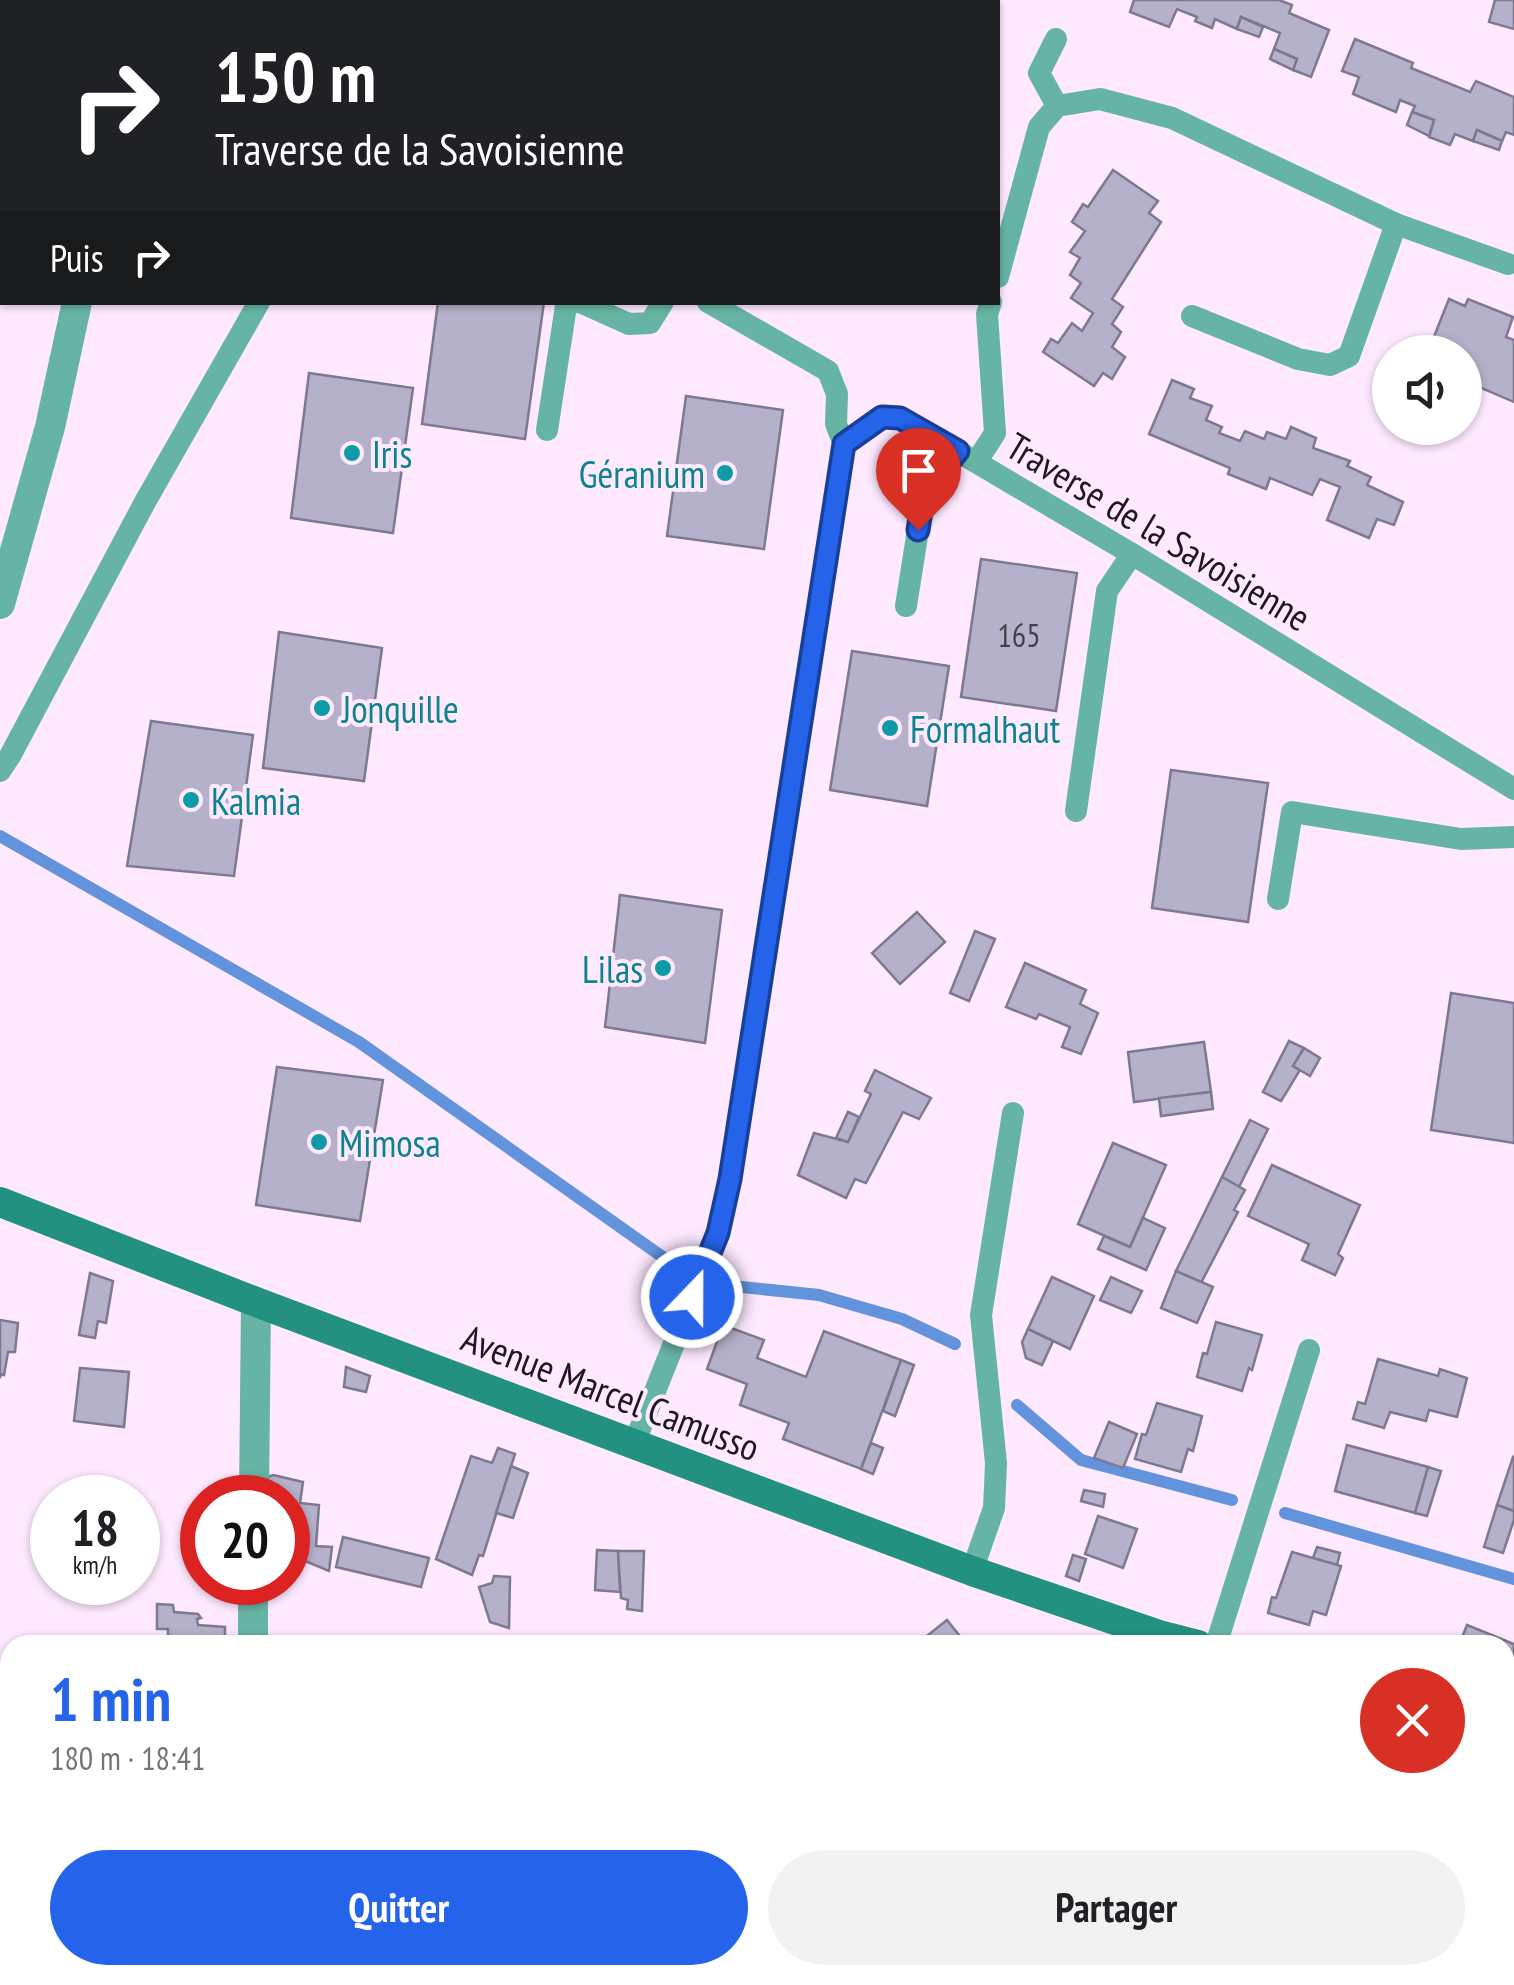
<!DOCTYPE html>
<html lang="fr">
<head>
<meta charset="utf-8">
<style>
  body { margin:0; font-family:"PT Sans Narrow",sans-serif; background:#f2f2f2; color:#202124; height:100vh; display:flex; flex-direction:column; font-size:38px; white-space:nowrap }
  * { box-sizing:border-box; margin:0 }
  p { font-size:32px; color:#757577 }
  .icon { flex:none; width:55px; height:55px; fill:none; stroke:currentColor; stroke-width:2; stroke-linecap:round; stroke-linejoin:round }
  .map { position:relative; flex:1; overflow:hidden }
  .drawer { position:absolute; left:0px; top:1635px; width:1515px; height:350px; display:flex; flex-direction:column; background:#fff; border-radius:30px 30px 0 0; box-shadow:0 2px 8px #0004 }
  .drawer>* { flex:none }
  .guide { position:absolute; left:0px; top:0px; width:1000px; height:305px; box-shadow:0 2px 8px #0004; background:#202124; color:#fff; overflow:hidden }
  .tools { position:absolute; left:1372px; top:335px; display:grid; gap:20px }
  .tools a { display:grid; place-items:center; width:110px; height:110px; border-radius:50%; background:#fff; box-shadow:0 2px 8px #0004; font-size:50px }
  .speed { position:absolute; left:30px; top:1475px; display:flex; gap:20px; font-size:50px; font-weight:700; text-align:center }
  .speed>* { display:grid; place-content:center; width:130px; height:130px; border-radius:50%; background:#fff; box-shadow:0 2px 8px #0004; line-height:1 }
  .speed small { font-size:25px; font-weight:400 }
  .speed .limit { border:15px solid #d22; background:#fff; color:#111 }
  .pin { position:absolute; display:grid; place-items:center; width:85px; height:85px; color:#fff; margin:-102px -42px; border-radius:50% 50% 50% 0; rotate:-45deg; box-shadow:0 0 10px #0007 }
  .pin .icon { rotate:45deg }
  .me { position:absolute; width:110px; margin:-55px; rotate:22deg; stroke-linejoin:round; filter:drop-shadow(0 0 8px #0008) }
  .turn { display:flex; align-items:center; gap:35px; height:210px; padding:0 50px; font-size:45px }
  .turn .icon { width:130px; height:130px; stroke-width:2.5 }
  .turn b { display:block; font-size:70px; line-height:85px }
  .then { display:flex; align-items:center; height:95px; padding:0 50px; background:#0003; gap:20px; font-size:38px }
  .round { display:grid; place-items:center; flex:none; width:105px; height:105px; border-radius:52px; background:#f2f2f2 }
  .head { display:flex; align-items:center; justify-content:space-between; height:170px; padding:0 50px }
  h1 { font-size:60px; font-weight:700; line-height:75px; color:#2563eb }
  .cta { display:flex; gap:20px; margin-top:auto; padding:20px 50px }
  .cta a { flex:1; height:115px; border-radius:60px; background:#2563eb; color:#fff; font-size:40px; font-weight:700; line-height:115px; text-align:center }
  .cta a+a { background:#f2f2f2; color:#202124 }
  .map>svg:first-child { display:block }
</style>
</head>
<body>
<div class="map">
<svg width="1514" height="1985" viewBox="0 0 1514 1985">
  <rect width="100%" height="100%" fill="#fee9ff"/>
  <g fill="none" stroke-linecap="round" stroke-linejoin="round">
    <g stroke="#6493dd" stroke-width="12">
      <path d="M0 836 359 1042 688 1275"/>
      <path d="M722 1285 819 1295 902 1319 955 1344"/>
      <path d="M1017 1405 1081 1460 1232 1500"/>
      <path d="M1285 1513 1514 1579"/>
    </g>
  </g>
  <g fill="#b5b1cb" stroke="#7d7992" stroke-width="2.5">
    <path d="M1134 0H1279L1292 5 1289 13 1329 30 1311 77 1293 70 1297 59 1274 49 1280 33 1241 17 1237 29 1215 19 1212 28 1195 21 1197 17 1177 9 1169 27 1130 12Z"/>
    <path d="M1495 0H1514V29L1489 22Z"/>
    <path d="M1241 17 1263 27 1259 37 1237 29Z"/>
    <path d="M1355 39 1413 63 1411 68 1470 92 1476 81 1514 97V135L1506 132 1502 141 1477 130 1473 141 1455 134 1450 145 1429 137 1434 120 1412 112 1415 106 1400 100 1396 112 1353 94 1359 77 1342 71Z"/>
    <path d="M1274 49 1297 59 1293 70 1270 59Z"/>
    <path d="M1412 112 1434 120 1429 136 1407 125Z"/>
    <path d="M1477 130 1502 141 1499 150 1473 141Z"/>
    <path d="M1113 170 1158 201 1149 213 1161 222 1112 299 1123 307 1112 324 1121 332 1112 347 1125 357 1112 379 1103 373 1094 386 1043 352 1051 339 1058 343 1072 323 1082 331 1093 313 1071 298 1081 283 1070 275 1080 258 1070 252 1085 231 1072 222 1083 204 1088 207Z"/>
    <path d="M1449 299 1465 306 1468 299 1513 317 1506 337 1514 340V402L1465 381V352H1446L1448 346 1433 339Z"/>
    <path d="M438 302H544L525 439 422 424Z"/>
    <path d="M309 373 413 388 393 533 291 518Z"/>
    <path d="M1172 380 1194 389 1190 398 1212 406 1206 420 1222 427 1219 433 1240 441 1245 431 1264 439 1267 432 1286 439 1291 427 1316 438 1313 448 1350 461 1347 466 1371 477 1367 485 1403 502 1394 525 1377 519 1369 538 1327 520 1340 487 1320 479 1312 495 1270 478 1266 489 1228 474 1230 468 1149 434Z"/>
    <path d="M686 396 783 410 764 549 667 536Z"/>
    <path d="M981 559 1077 573 1056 711 961 697Z"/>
    <path d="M279 632 382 648 364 781 263 768Z"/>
    <path d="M852 651 949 666 927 806 830 790Z"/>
    <path d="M151 721 253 735 234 876 127 866Z"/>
    <path d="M1171 770 1268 783 1248 922 1152 908Z"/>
    <path d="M620 895 722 910 705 1043 605 1027Z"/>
    <path d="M917 912 945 942 900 984 872 953Z"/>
    <path d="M975 931 995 939 969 1001 950 993Z"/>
    <path d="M1025 963 1086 990 1080 1004 1098 1013 1081 1054 1062 1047 1070 1027 1039 1014 1036 1019 1006 1007Z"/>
    <path d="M1451 993 1514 1003V1143L1431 1130Z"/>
    <path d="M1289 1041 1304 1048 1293 1066 1300 1070 1281 1101 1263 1092Z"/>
    <path d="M1204 1042 1211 1092 1134 1102 1128 1052Z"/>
    <path d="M1304 1048 1320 1058 1310 1076 1293 1066Z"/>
    <path d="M277 1067 383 1080 360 1221 256 1205Z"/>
    <path d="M875 1070 931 1098 919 1119 903 1112 866 1183 855 1179 846 1198 798 1175 814 1133 848 1142 871 1094 865 1091Z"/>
    <path d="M1211 1092 1213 1109 1161 1116 1159 1098Z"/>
    <path d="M848 1112 859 1117 848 1142 836 1138Z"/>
    <path d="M1250 1120 1268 1129 1239 1187 1222 1177Z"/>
    <path d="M1113 1143 1166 1165 1130 1247 1078 1224Z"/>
    <path d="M1272 1165 1360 1205 1338 1254 1343 1258 1335 1275 1302 1260 1309 1244 1248 1216Z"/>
    <path d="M1222 1177 1245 1190 1234 1210 1238 1212 1201 1283 1176 1271Z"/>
    <path d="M1143 1218 1165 1228 1146 1270 1098 1249 1104 1236 1130 1247Z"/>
    <path d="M1176 1271 1213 1287 1197 1323 1161 1308Z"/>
    <path d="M90 1273 113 1281 106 1323 98 1321 95 1338 79 1335Z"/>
    <path d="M1052 1277 1094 1296 1070 1349 1028 1329Z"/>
    <path d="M1111 1277 1142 1291 1131 1313 1100 1300Z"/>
    <path d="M0 1320 18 1323 15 1352H8L4 1375 1 1374 0 1378Z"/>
    <path d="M1216 1322 1262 1335 1252 1370 1249 1368 1242 1391 1197 1377 1203 1353 1207 1354Z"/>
    <path d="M723 1325 764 1340 757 1358 806 1377 824 1331 901 1360 861 1469 783 1439 789 1423 740 1405 747 1384 707 1369Z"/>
    <path d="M1028 1329 1053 1341 1042 1365 1026 1358 1022 1342Z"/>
    <path d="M1378 1359 1438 1376 1440 1369 1467 1378 1457 1417 1429 1410 1426 1421 1390 1412 1384 1428 1353 1419 1358 1402 1365 1404Z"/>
    <path d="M901 1360 914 1365 895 1416 883 1411Z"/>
    <path d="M346 1367 370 1376 366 1392 344 1387Z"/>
    <path d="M80 1368 129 1372 124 1427 74 1421Z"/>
    <path d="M1157 1403 1202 1416 1193 1451 1188 1449 1181 1472 1135 1459 1142 1434 1146 1435Z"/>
    <path d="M1109 1422 1137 1434 1123 1468 1094 1458Z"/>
    <path d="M871 1443 883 1448 873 1474 861 1469Z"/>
    <path d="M1347 1445 1428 1467 1415 1513 1335 1491Z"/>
    <path d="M498 1448 515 1454 483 1556 479 1555 472 1575 436 1559 471 1456 492 1463Z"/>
    <path d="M1513 1457 1514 1458V1511L1497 1505Z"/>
    <path d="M511 1466 528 1473 513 1518 496 1513Z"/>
    <path d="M1428 1467 1441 1471 1427 1516 1415 1513Z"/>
    <path d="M273 1475 303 1482 300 1503 319 1505 316 1546 332 1547 329 1571 288 1554V1498H264L268 1477Z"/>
    <path d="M1084 1490 1105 1494 1103 1507 1081 1501Z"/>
    <path d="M1497 1505 1514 1511V1520L1503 1553 1484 1547Z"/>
    <path d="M1098 1516 1137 1529 1123 1568 1085 1554Z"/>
    <path d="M343 1537 429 1558 421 1587 336 1567Z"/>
    <path d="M1317 1547 1340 1553 1337 1565 1313 1558Z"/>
    <path d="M597 1550 618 1551 620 1592 595 1590Z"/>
    <path d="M618 1551H644L642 1611 627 1609 628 1600 621 1598Z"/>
    <path d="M1292 1552 1341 1566 1326 1615 1313 1611 1309 1625 1268 1613 1272 1597 1276 1598Z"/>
    <path d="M1073 1555 1086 1559 1079 1581 1066 1576Z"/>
    <path d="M494 1576 510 1577 509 1628 490 1622 479 1587 492 1583Z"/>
    <path d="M157 1604 173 1605 174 1612 198 1614 201 1618 197 1619 198 1625 225 1627V1645H168V1629H157Z"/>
    <path d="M947 1620 967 1645H919L918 1643Z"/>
    <path d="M1467 1625 1514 1644V1673L1505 1669V1645H1459Z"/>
    <path d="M6 1726 10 1746V1771L0 1773V1727Z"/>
    <path d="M10 1855V1942H0V1856Z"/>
    <path d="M961 1975H1018L1023 1985H965Z"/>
    <path d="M1206 1975H1250L1239 1980 1241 1985H1210Z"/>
  </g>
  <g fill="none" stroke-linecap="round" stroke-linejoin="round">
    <g stroke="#66b5a4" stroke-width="22">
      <path d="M207 0 211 2"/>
      <path d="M1056 39 1039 73 1057 106"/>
      <path d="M998 277 1039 127 1057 106 1100 99 1172 118 1396 224 1508 264"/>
      <path d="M580 302 629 324 650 323 663 302"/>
      <path d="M708 302 828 371 837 394 836 424 844 444 882 417 901 418 1132 554 1514 789"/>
      <path d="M1192 316 1298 359 1330 365 1349 356 1396 224"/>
      <path d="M547 430 566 306 575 302"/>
      <path d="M977 461 995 433 987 314 991 302"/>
      <path d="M906 606 924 492 958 451"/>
      <path d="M0 771 10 756 145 502 259 302"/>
      <path d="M1076 811 1107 591 1132 554"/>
      <path d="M1278 899 1292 812 1461 839 1514 837"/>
      <path d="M634 1444 718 1233 733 1162 844 444"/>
      <path d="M972 1571 994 1508 996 1463 981 1315 1013 1113"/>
      <path d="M1216 1645 1309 1350"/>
    </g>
    <g stroke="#66b5a4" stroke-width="30">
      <path d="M128 2V0"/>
      <path d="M0 604 50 427 77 302"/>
      <path d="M254 1498 256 1302"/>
      <path d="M253 1645V1582"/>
      <path d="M0 1819H10"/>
    </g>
    <g stroke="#23917f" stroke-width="30">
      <path d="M0 1202 256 1302 972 1571 1159 1635 1198 1645"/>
      <path d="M1505 1716 1514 1717"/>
    </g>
  </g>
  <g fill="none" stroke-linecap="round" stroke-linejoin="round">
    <g stroke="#184099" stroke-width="25">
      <path id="route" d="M692 1297 718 1233 730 1179 844 444 882 417 900 418 958 451 924 492 918 530"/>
    </g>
    <use href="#route" stroke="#2563eb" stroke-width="18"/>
  </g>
  <g fill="#0f9aa8" stroke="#fee9ff" stroke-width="4">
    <circle cx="352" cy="453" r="10"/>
    <circle cx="725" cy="473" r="10"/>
    <circle cx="322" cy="708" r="10"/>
    <circle cx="890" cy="728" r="10"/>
    <circle cx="191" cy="800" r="10"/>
    <circle cx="663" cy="968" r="10"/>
    <circle cx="319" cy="1142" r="10"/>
  </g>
  <g text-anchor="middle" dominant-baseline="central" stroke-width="8" stroke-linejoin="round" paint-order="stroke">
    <g font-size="32" fill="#453e4b">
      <text x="1019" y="635">165</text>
    </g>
    <g font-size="38" fill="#0d838f" stroke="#fee9ff" text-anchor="start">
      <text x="372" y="453">Iris</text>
      <text x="705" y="473" text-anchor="end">Géranium</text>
      <text x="342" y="708">Jonquille</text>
      <text x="910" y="728">Formalhaut</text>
      <text x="211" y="800">Kalmia</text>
      <text x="643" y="968" text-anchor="end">Lilas</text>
      <text x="339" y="1142">Mimosa</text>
    </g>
    <g font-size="38" fill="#201820" stroke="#fee9ff">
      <text transform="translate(1159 531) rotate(31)">Traverse de la Savoisienne</text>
      <text transform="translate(611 1392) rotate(21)">Avenue Marcel Camusso</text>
    </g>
  </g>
</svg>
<div class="tools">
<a><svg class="icon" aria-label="sound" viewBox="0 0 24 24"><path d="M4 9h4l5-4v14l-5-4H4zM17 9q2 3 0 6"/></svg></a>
</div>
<div class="speed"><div>18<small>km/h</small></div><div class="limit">20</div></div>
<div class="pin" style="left:918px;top:530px;background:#d93025"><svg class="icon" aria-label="arrive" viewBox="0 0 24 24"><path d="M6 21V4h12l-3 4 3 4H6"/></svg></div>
<svg class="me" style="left:692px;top:1297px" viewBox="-20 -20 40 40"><circle r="17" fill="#2563eb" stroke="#fff" stroke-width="3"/><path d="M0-11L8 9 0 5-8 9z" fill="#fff"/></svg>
<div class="guide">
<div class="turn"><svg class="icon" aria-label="right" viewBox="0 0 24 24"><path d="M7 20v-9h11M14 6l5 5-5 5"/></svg><div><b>150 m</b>Traverse de la Savoisienne</div></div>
<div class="then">Puis<svg class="icon" aria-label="right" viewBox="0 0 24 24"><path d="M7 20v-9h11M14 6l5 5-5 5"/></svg></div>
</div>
<section class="drawer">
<div class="head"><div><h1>1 min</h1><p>180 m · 18:41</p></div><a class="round" style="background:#d93025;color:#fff"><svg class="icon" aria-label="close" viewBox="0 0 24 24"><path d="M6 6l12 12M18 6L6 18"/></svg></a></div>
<div class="cta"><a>Quitter</a><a>Partager</a></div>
</section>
</div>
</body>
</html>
